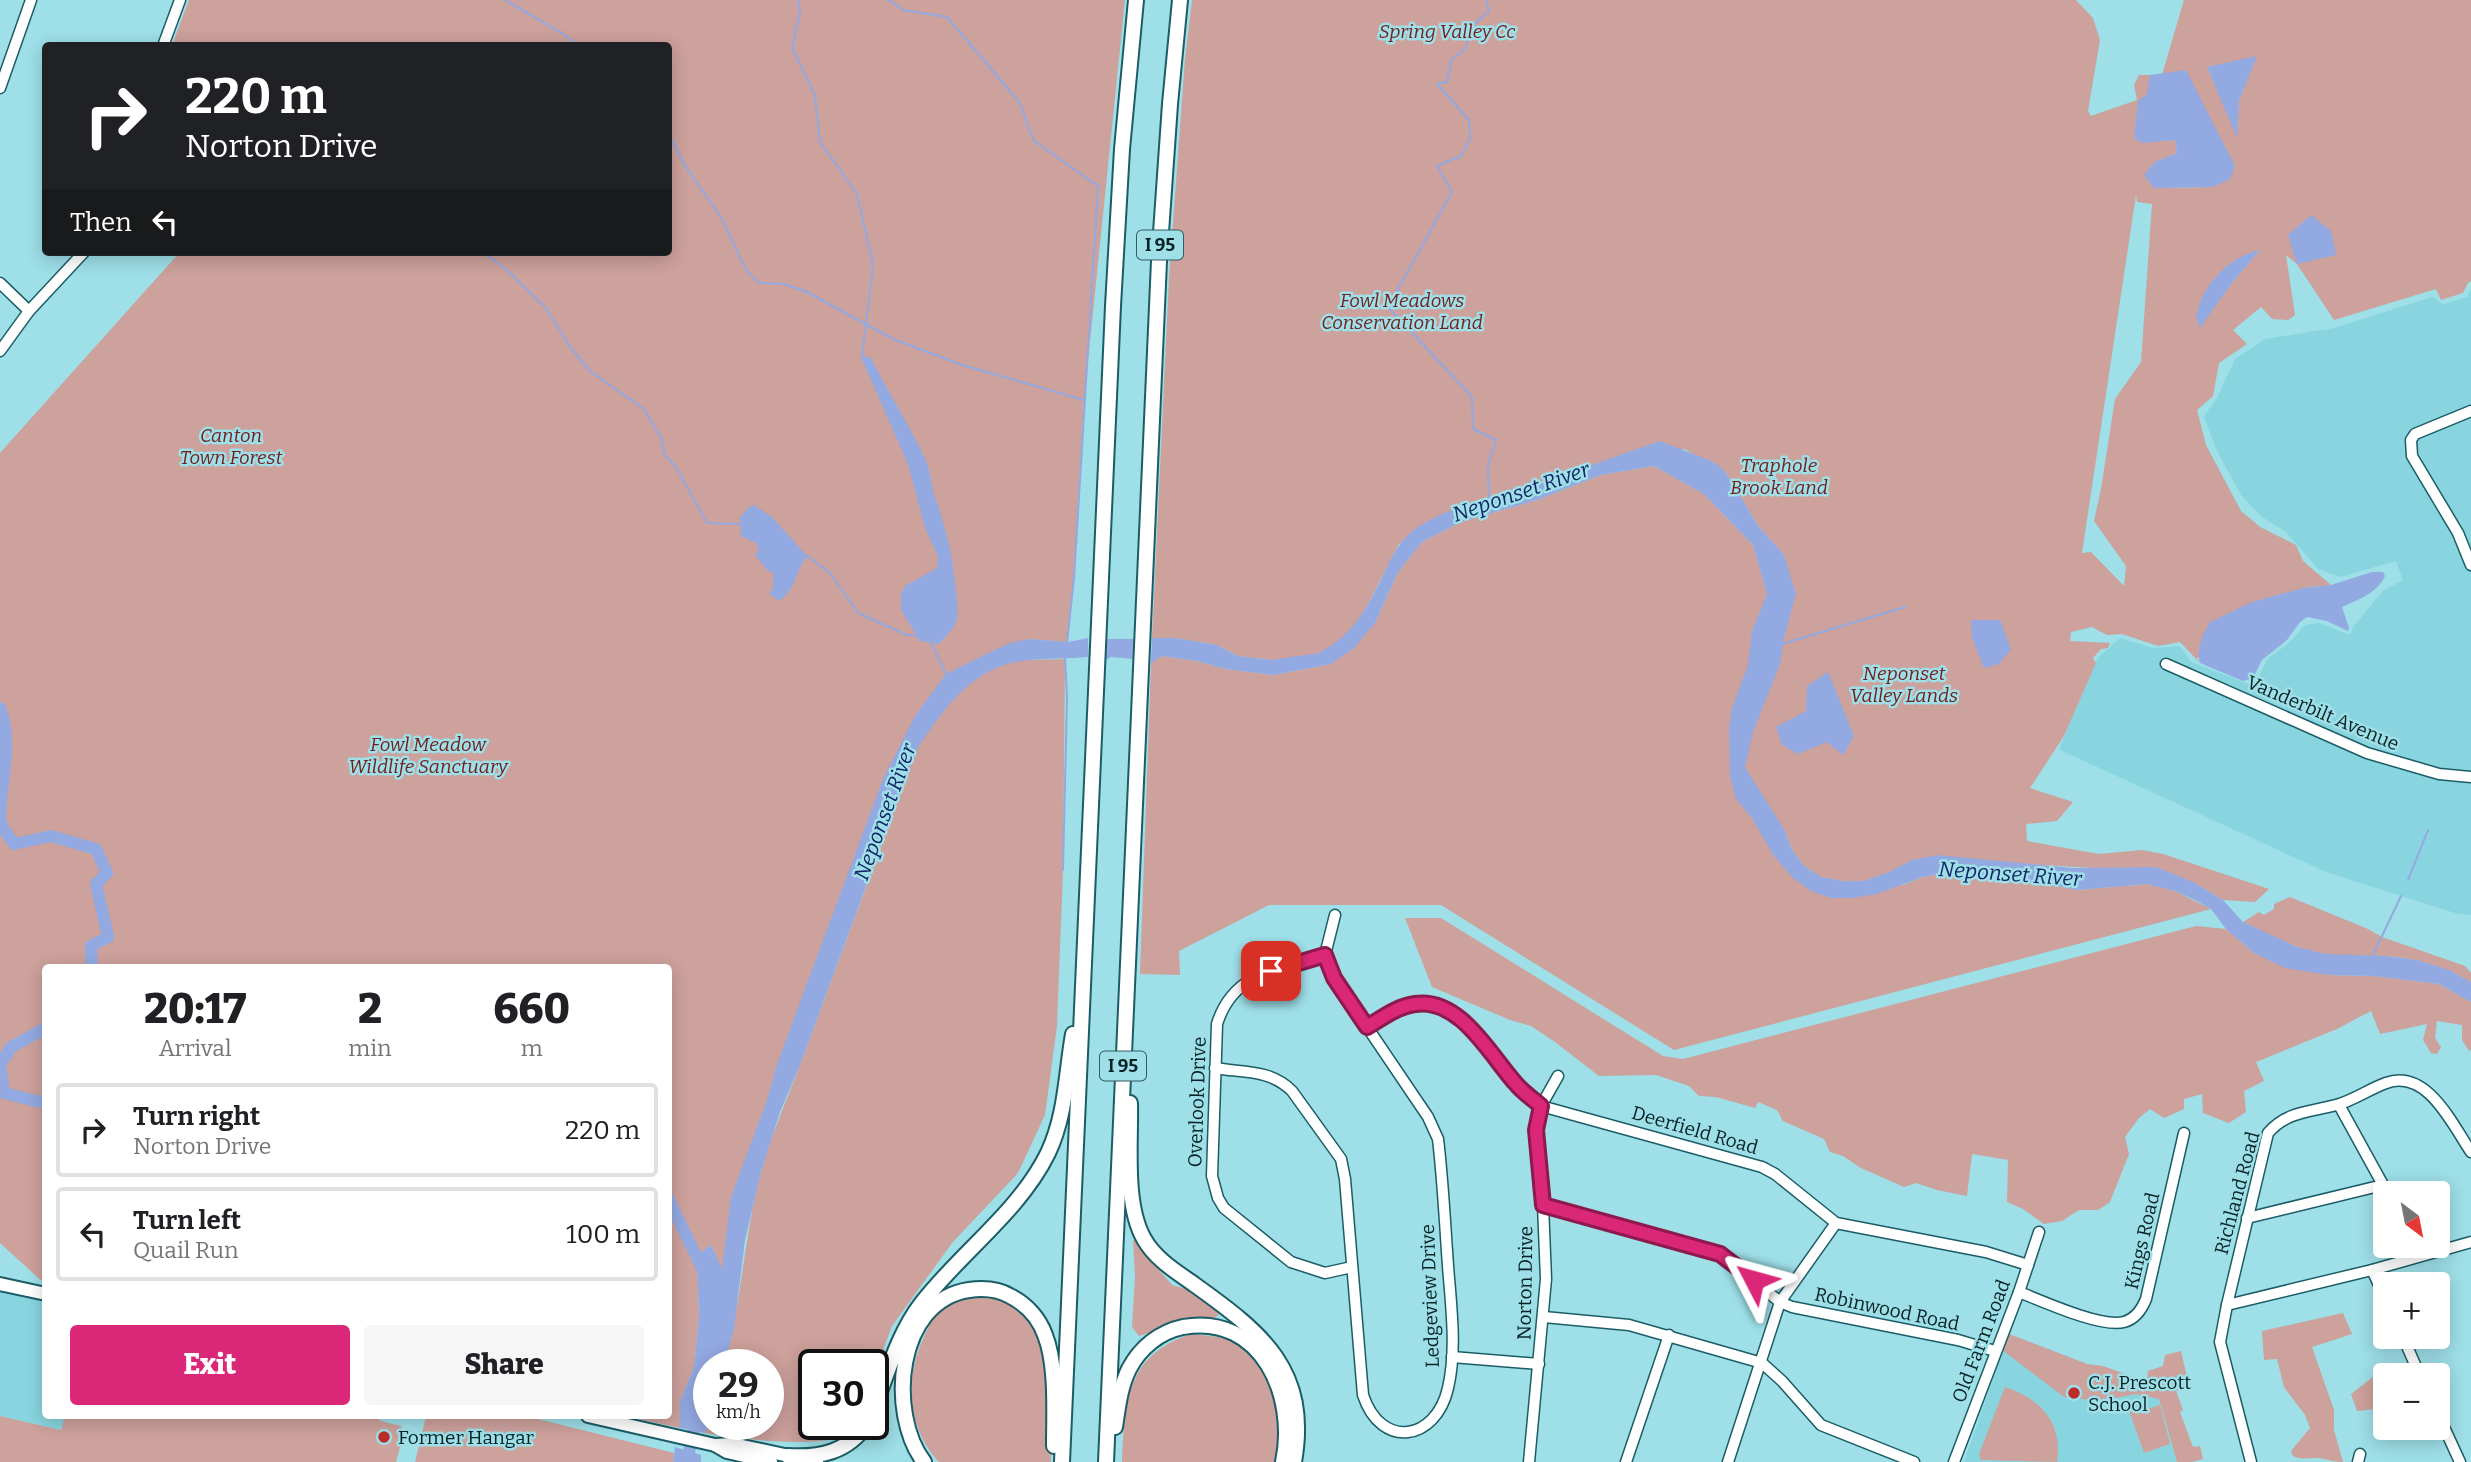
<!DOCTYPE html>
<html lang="en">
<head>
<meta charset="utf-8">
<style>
  body { margin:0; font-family:Bitter,serif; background:#f6f6f6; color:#202124; height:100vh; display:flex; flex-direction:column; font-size:26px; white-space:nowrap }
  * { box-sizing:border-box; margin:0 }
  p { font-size:23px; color:#757577 }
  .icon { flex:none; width:38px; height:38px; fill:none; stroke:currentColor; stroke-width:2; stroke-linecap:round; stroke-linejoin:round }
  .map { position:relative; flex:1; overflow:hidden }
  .panel { position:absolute; left:42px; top:964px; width:630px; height:455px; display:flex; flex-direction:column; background:#fff; border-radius:7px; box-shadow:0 4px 18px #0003 }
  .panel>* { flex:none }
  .banner { position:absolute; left:42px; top:42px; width:630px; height:214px; border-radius:7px; box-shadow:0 4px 18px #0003; background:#202124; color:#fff; overflow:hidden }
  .needle { width:46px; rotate:148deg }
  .buttons { position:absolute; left:2373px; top:1181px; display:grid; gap:14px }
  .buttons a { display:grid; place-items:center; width:77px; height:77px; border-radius:7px; background:#fff; box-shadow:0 4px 18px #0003; font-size:35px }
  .speed { position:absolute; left:693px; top:1349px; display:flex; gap:14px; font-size:35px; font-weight:700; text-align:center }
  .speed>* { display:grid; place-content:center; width:91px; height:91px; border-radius:50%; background:#fff; box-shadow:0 4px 18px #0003; line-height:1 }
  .speed small { font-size:18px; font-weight:400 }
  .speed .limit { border:4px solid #111; border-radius:10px; background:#fff; color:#111 }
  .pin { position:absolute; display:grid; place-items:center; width:60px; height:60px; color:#fff; margin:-30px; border-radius:14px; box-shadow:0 4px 10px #0006 }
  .me { position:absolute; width:77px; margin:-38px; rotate:309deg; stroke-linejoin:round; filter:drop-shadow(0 0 5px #0008) }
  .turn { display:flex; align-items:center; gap:24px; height:147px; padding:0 28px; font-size:32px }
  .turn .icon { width:91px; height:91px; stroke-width:2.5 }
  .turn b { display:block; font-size:49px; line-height:60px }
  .then { display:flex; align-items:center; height:66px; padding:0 28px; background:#0003; gap:14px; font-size:26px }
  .eta { display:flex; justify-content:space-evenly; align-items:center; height:119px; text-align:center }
  .eta b { font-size:42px; font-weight:800; line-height:49px }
  .primary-button { display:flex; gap:14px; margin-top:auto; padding:14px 28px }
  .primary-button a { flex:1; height:80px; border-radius:7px; background:#db2777; color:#fff; font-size:28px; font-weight:800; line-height:80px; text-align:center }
  .primary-button a+a { background:#f6f6f6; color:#202124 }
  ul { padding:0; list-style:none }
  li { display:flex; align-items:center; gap:21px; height:94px; margin:0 14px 10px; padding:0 14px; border:4px solid #e0e0e0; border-radius:7px }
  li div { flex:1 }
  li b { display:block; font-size:26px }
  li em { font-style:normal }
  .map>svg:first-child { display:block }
</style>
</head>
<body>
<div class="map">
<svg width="2471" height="1462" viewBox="0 0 2471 1462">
  <rect width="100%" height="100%" fill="#9edfe8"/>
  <g fill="#89d5df">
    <path d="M2471 289V915L2458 914 2326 872 2060 750 2061 744 2098 658 2120 638 2153 648 2180 646 2191 662 2254 686 2268 658 2288 644 2305 625 2319 623 2350 635 2353 627 2383 591 2403 580 2396 561 2340 577 2318 569 2286 532 2262 517 2241 495 2216 449 2204 416 2217 398 2235 359 2265 339 2334 328 2432 297 2443 304 2467 297Z"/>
    <path d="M0 1290 45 1302 46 1416H65L62 1430 0 1416Z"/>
    <path d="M2009 1334 2087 1364 2103 1366 2159 1399 2177 1462H1964Z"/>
  </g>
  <g fill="#cda19c" fill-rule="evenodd">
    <path d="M189 0H1125L1084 400 1074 578 1068 642 1028 639V660L1065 659 1063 870 1057 1026 1045 1115 1018 1173 952 1243 892 1326 873 1377V1365H814V1424L854 1425 849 1437C798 1447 755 1440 705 1433L709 1419V1424H768V1365H724C742 1302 744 1235 761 1172 772 1132 789 1095 803 1057 831 981 859 906 887 831L784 1078 725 1285 719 1263 711 1245 697 1255 699 1318 694 1367 680 1401V1428L624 1416H668V968H46L45 1284 0 1243V453L180 252H668V46L172 45ZM933 613 951 630 939 644Z"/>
    <path d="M1192 0H2076L2093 18 2100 40 2088 111 2091 116 2137 100 2134 85 2139 75H2150L2144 142 2175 140 2177 153 2155 162 2145 175 2154 188 2213 187 2186 71 2162 75 2184 0H2471V281L2468 283 2463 293 2441 300 2436 289 2334 320 2297 264 2286 255 2295 315 2288 320 2272 319 2261 307 2233 330 2247 344 2219 363 2213 396 2197 410 2206 445 2241 511 2260 527 2296 545 2303 561 2331 585 2303 588 2284 595 2197 658 2200 663 2180 642 2158 646 2122 634 2107 635 2092 627 2071 632 2070 641 2110 643 2108 648 2101 649 2093 658 2096 663 2064 736 2030 788 2073 802 2057 821 2026 824 2027 841 2099 854 2142 850 2163 854 2269 889 2255 902 2223 900 2193 882 2112 869 2005 863 1887 873 1863 881H1842L1821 877 1804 866 1792 850 1785 831 1793 878 1903 885 1923 877 1944 873 2006 882 2048 884 2077 890 2147 884 2175 891 2211 909 1674 1050 1441 905H1269L1179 951 1180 975 1140 974 1151 663 1162 656 1197 661 1225 669 1274 675 1331 664 1375 623 1398 572 1422 542 1461 522 1537 500 1601 475 1654 466 1704 494 1753 545 1767 593 1784 555 1759 527 1726 473 1709 460 1696 456 1685 449 1567 472 1520 490 1399 544 1363 614 1346 635 1330 648 1283 668 1272 660 1238 656 1217 645 1176 638H1152L1169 278 1185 59ZM2256 57 2239 101 2237 136 2207 67ZM2136 195 2137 202 2152 204 2141 362 2115 399 2101 489 2094 521 2126 566 2124 586 2091 552 2082 553ZM2259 251 2231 284 2200 327 2196 317 2202 298Z"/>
    <path d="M2290 897 2368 929 2382 937 2465 966 2471 973V982C2444 967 2414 957 2383 956 2364 955 2343 957 2324 954 2295 949 2269 934 2243 922L2259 912 2264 915 2274 909V904Z"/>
    <path d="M1405 918H1441L1663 1056 1683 1059 2196 926 2226 929 2254 953 2329 975 2374 976 2439 984 2471 1002V1050L2469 1051 2462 1040V1025L2437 1021 2435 1038 2441 1047 2437 1054 2431 1053 2423 1040 2427 1024 2380 1034 2371 1011 2337 1029 2256 1062 2264 1081 2244 1091 2246 1112 2229 1123 2203 1113 2202 1094 2184 1099V1109L2164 1118 2150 1109 2139 1118 2125 1137 2129 1154 2110 1202 2098 1210H2079L2062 1221 2044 1224 2023 1209 2007 1202 2008 1160 1972 1154 1967 1196 1937 1190 1916 1183 1904 1187 1861 1168 1843 1156 1830 1152 1824 1139 1783 1121 1777 1110 1758 1102 1755 1108 1716 1097 1699 1096 1689 1086 1656 1075 1599 1076 1555 1042 1531 1026 1510 1020 1432 987Z"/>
    <path d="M1133 1240 1138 1241 1145 1254 1172 1285 1193 1291 1222 1312 1212 1320 1167 1327 1139 1336 1132 1327 1135 1276Z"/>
    <path d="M981 1296 1004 1298 1022 1309 1037 1328 1045 1349 1051 1462H939C908 1429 904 1380 923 1339 927 1330 932 1318 940 1311 953 1301 965 1299 981 1296Z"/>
    <path d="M2343 1313 2352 1334 2312 1347 2334 1410V1430L2343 1462C2333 1462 2327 1459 2318 1458 2308 1458 2301 1460 2293 1456L2291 1451 2310 1428 2305 1415 2284 1387 2277 1359 2264 1360 2262 1331Z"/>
    <path d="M1191 1334C1207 1336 1225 1336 1239 1344 1244 1348 1249 1355 1254 1360 1281 1391 1282 1424 1277 1462H1122C1125 1402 1125 1356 1191 1334Z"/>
    <path d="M2009 1334 2087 1364 2103 1366 2147 1382 2148 1371 2163 1366 2165 1355 2181 1351 2189 1386 2176 1391 2183 1410 2180 1412 2193 1447 2200 1446 2203 1459 2192 1462H2177L2159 1399 2136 1394 2100 1401 2064 1397 2002 1350Z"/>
    <path d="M2373 1377 2385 1403V1413L2376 1409 2357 1411 2351 1394Z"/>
    <path d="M2005 1387C2041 1399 2063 1423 2057 1462L1981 1460 1979 1454Z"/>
    <path d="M2135 1402 2138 1412 2160 1405 2170 1444 2144 1453 2127 1405Z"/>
    <path d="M0 1416 61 1430 65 1416H375L381 1421 401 1426 403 1436 396 1462H0Z"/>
    <path d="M426 1416H526L674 1453 673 1462H415Z"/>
  </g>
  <g fill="#92a9e2">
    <path d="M2257 56 2239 101 2237 138 2207 67Z"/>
    <path d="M2186 70 2235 166 2230 179 2213 187 2154 188 2144 175 2155 162 2177 153 2175 140 2142 143 2134 138 2138 101 2147 94 2150 75Z"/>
    <path d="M2311 215 2331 231 2336 255 2297 264 2288 235Z"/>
    <path d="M2260 250 2231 284 2200 328C2200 327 2196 318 2196 317 2196 313 2198 310 2199 306 2208 279 2232 256 2260 250Z"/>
    <path d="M860 355 871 358C888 393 910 425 926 461 931 473 931 486 935 497 944 523 951 547 954 575 955 589 959 604 957 618 956 627 945 637 939 644L920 641 901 610V594L905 586 937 568 938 556 925 528 908 464Z"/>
    <path d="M1660 441 1709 460 1718 465 1726 473 1759 527 1784 555 1796 594 1784 638 1780 664 1753 732 1745 767 1785 831 1792 850 1804 866 1821 877 1842 881H1863L1887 873 1912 860 1937 855 2073 868 2156 867 2193 882 2223 900 2243 922 2297 947 2326 954 2386 956 2417 960 2449 970 2471 982V1002L2439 984 2374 976 2329 975 2285 968 2254 953 2226 929 2211 909 2195 900 2175 891 2147 884 2077 890 2048 884 2006 882 1944 873 1923 877 1877 894 1853 898H1831L1811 891 1793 878 1773 855 1752 818 1736 799 1730 776 1729 728 1732 708 1748 665 1752 631 1767 594 1753 545 1704 494 1654 466 1601 475 1537 500 1461 522 1422 542 1398 572 1375 623 1354 648 1331 664 1274 675 1225 669 1197 661 1162 656 1151 663 1152 638H1176L1217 645 1238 656 1272 660 1283 667C1340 649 1356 630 1382 578 1390 560 1398 542 1414 530 1444 507 1484 502 1519 491 1566 475 1613 457 1660 441Z"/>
    <path d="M754 505 772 517 807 556C796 570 795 591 779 601L769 593 773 589V571L769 572 755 555 759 550 756 543 741 536 740 517 748 508Z"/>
    <path d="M2372 572H2383L2385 576C2376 594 2359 599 2342 607L2349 628 2348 631 2327 621 2307 617 2300 622 2287 640 2262 660 2253 678 2243 681 2200 663 2198 654 2202 637 2210 622 2252 602 2303 588 2331 585Z"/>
    <path d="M1971 620H2000L2011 649 1999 664 1984 668 1972 638Z"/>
    <path d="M1088 638V657C1068 659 1048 658 1029 660 973 665 944 708 916 751L800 1065 780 1112 761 1172 745 1240 734 1329 724 1365H709V1419L705 1433 680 1428V1401L694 1367 699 1318 697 1255 711 1245 722 1269 731 1197 767 1100 777 1064 883 779 915 716 946 674 978 658 1010 643 1028 639 1068 642Z"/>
    <path d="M1106 639H1134V659L1111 657 1106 660Z"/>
    <path d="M1828 672 1854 736 1843 755 1827 742 1798 754 1782 745 1776 727 1806 711 1807 686Z"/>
    <path d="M675 1447 701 1455V1462H673Z"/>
  </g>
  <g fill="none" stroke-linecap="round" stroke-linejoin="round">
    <g stroke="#92a9e2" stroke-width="2">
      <path d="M505 0 565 35 579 46"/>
      <path d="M798 0 800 13 792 47 815 96 820 142 857 194 873 265 862 356"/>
      <path d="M889 0 903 10 947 17 1020 103 1033 140 1098 186 1074 578 1067 643"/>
      <path d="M1486 0 1489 11 1472 26 1465 49 1452 59 1447 82 1437 84 1469 120 1470 138 1461 156 1437 166 1452 192 1388 307 1472 397 1473 429 1496 440 1488 466 1489 499"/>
      <path d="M668 133 686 167 722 219 746 270 759 283 784 284 807 292 893 339 962 365 1084 400"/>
      <path d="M483 252 509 272 546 308 570 347 590 371 644 409 661 438 664 454 676 467 707 523 742 524"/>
      <path d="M806 555 831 574 858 613 907 635 917 636"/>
      <path d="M931 643 947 676"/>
      <path d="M1782 644 1905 607"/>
      <path d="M1063 870 1067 697 1065 658"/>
      <path d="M2408 880 2428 830"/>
      <path d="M2373 955 2401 896"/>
    </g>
    <g stroke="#92a9e2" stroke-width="12">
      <path d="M1263 667 1314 660"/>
      <path d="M0 708C14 745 0 781 0 819 1 828 9 836 14 844L51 836 96 849 107 873 96 884 108 937 91 946 92 968"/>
      <path d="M46 1028 11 1047 0 1065 4 1093 40 1102 46 1100"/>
      <path d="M668 1198 703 1270"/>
      <path d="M687 1462 697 1414"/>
    </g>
    <g stroke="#1b5d66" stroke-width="13">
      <g id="minor">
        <path d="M163 46 180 0"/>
        <path d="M0 88 31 0"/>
        <path d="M0 283 29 311"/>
        <path d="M0 351 29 311 84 252"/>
        <path d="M2471 411 2415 434 2411 440 2412 456 2458 533 2471 565"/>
        <path d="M2166 664 2367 753 2439 774 2471 777"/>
        <path d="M1335 915 1325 955C1279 968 1233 972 1217 1024L1212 1176 1218 1198 1224 1208 1291 1262 1325 1273 1352 1267"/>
        <path d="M1367 1027C1382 1018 1398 1007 1415 1004 1461 997 1491 1057 1517 1085 1524 1093 1533 1099 1541 1106L1762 1167 1775 1174 1836 1223 1986 1252 2028 1265"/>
        <path d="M1215 1068C1243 1073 1270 1069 1292 1091L1341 1159 1345 1179 1363 1395C1381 1450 1436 1441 1448 1388 1457 1350 1451 1305 1448 1266 1445 1224 1443 1181 1438 1139L1428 1117 1334 978 1325 955"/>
        <path d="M2339 1105 2388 1194"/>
        <path d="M1543 1205 1720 1254 1780 1302 1792 1307 1958 1340 1995 1351"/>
        <path d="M2247 1218 2383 1185"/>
        <path d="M2372 1270 2385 1298"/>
        <path d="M2019 1292C2042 1301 2101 1328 2124 1322 2135 1319 2142 1309 2146 1299L2184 1133"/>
        <path d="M2227 1305 2372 1270 2471 1242"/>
        <path d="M1544 1317 1629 1325 1762 1363 1782 1381 1821 1425 1914 1462"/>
        <path d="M2403 1337 2420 1376"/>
        <path d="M1452 1357 1539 1364"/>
        <path d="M2438 1414 2460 1462"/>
        <path d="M1529 1462 1546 1279 1543 1205 1536 1130 1541 1106 1558 1076"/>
        <path d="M1626 1462 1669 1335"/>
        <path d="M1728 1462 1780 1302 1836 1223"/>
        <path d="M1954 1462 2019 1292 2039 1232"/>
        <path d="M2251 1462 2220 1342 2227 1305 2268 1133C2287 1111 2310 1112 2336 1105 2353 1101 2369 1089 2386 1083 2427 1068 2452 1124 2471 1152"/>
        <path d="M2358 1462 2360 1454"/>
      </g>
    </g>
    <g stroke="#1b5d66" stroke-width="16">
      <g id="major">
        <path d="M0 1284 46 1294"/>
        <path d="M588 1416 715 1445 727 1452 771 1462"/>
        <path d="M715 1445 733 1444 817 1462"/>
      </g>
    </g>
    <g stroke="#1b5d66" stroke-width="18">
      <g id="highway">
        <path d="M1130 1103C1131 1143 1124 1204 1144 1239 1156 1260 1177 1272 1195 1285 1262 1333 1310 1370 1294 1462"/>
        <path d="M873 1410C887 1375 898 1334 921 1304 961 1252 1019 1212 1048 1153 1066 1115 1066 1074 1073 1034"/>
        <path d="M1115 1427C1118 1408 1120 1387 1129 1369 1140 1348 1159 1332 1183 1327 1262 1313 1297 1397 1283 1462"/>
        <path d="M788 1456C820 1458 848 1452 867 1424"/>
        <path d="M924 1462C887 1413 896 1301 969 1290 983 1288 998 1289 1010 1296 1026 1304 1039 1318 1045 1335 1057 1365 1054 1413 1054 1446"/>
        <path d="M1062 1462 1113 306 1122 149 1136 0"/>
        <path d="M1106 1462 1159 261 1170 104 1180 0"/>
      </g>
    </g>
    <use href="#minor" stroke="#fff" stroke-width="10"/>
    <use href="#major" stroke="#fff" stroke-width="12"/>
    <use href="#highway" stroke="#fff" stroke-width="14"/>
  </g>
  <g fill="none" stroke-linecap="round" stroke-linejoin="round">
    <g stroke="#8e194d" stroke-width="18">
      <path id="route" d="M1271 971 1325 955 1334 978 1367 1027C1382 1018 1398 1006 1415 1004 1461 997 1491 1057 1517 1085 1524 1093 1533 1099 1541 1106L1536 1130 1543 1205 1720 1254 1754 1280"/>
    </g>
    <use href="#route" stroke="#db2777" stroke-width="12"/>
  </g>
  <g fill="#bc2d2a" stroke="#9edfe8" stroke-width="2.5">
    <circle cx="2074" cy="1393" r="7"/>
    <circle cx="384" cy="1437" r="7"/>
  </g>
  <g text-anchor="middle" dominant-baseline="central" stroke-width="5" stroke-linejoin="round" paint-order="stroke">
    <g fill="#9edfe8" stroke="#345b60" stroke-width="2">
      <rect x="1137" y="230.5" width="46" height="29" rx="5"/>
      <rect x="1100" y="1051.5" width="46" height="29" rx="5"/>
    </g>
    <g font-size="18" font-weight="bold" fill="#072225">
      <text x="1160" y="245">I 95</text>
      <text x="1123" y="1066">I 95</text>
    </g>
    <g font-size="19" font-style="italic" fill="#73201d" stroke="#9edfe8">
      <text x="1447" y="31">Spring Valley Cc</text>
      <text x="1402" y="300">Fowl Meadows<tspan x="1402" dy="22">Conservation Land</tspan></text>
      <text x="231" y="435">Canton<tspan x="231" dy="22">Town Forest</tspan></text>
      <text x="1779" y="465">Traphole<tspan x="1779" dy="22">Brook Land</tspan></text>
      <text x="1904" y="673">Neponset<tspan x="1904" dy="22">Valley Lands</tspan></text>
      <text x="428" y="744">Fowl Meadow<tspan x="428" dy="22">Wildlife Sanctuary</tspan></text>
    </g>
    <g font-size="19" fill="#072225" stroke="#9edfe8">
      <text transform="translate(2323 713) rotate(23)">Vanderbilt Avenue</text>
      <text transform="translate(1197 1102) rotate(-88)">Overlook Drive</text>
      <text transform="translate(1695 1130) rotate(16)">Deerfield Road</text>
      <text transform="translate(2237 1193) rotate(-75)">Richland Road</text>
      <text transform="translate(2142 1241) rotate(-77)">Kings Road</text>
      <text transform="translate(1525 1283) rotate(-89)">Norton Drive</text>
      <text transform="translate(1430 1296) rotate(-92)">Ledgeview Drive</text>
      <text transform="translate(1887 1309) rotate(12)">Robinwood Road</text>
      <text transform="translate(1981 1341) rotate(-69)">Old Farm Road</text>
    </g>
    <g font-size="19" fill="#072225" stroke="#9edfe8" text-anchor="start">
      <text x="2088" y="1382">C.J. Prescott<tspan x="2088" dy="22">School</tspan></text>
      <text x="398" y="1437">Former Hangar</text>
    </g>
    <g font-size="21" font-style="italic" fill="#142667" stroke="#9edfe8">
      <text transform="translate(1521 492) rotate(-19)">Neponset River</text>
      <text transform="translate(885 812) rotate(-70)">Neponset River</text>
      <text transform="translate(2010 874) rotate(4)">Neponset River</text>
    </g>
  </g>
</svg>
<div class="buttons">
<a><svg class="needle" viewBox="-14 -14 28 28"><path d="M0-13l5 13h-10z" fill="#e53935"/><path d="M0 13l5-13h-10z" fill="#757577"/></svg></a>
<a>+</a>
<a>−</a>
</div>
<div class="speed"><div>29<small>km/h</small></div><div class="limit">30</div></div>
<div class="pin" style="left:1271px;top:971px;background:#d93025"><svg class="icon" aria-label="arrive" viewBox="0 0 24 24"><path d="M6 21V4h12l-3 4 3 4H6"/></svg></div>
<svg class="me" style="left:1754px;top:1280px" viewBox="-20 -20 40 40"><path d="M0-17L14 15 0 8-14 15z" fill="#db2777" stroke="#fff" stroke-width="4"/></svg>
<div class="banner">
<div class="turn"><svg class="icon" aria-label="right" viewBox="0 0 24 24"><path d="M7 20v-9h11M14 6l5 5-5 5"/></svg><div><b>220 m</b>Norton Drive</div></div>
<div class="then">Then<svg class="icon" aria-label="left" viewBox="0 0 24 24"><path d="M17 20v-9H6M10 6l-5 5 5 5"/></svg></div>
</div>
<section class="panel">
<div class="eta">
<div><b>20:17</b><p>Arrival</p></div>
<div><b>2</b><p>min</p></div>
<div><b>660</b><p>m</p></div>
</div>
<ul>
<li><svg class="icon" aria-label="right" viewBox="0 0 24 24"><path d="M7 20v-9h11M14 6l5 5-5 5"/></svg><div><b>Turn right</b><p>Norton Drive</p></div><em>220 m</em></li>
<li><svg class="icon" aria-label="left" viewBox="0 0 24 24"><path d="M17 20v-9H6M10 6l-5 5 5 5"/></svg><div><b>Turn left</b><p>Quail Run</p></div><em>100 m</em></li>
</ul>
<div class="primary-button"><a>Exit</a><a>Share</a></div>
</section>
</div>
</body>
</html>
